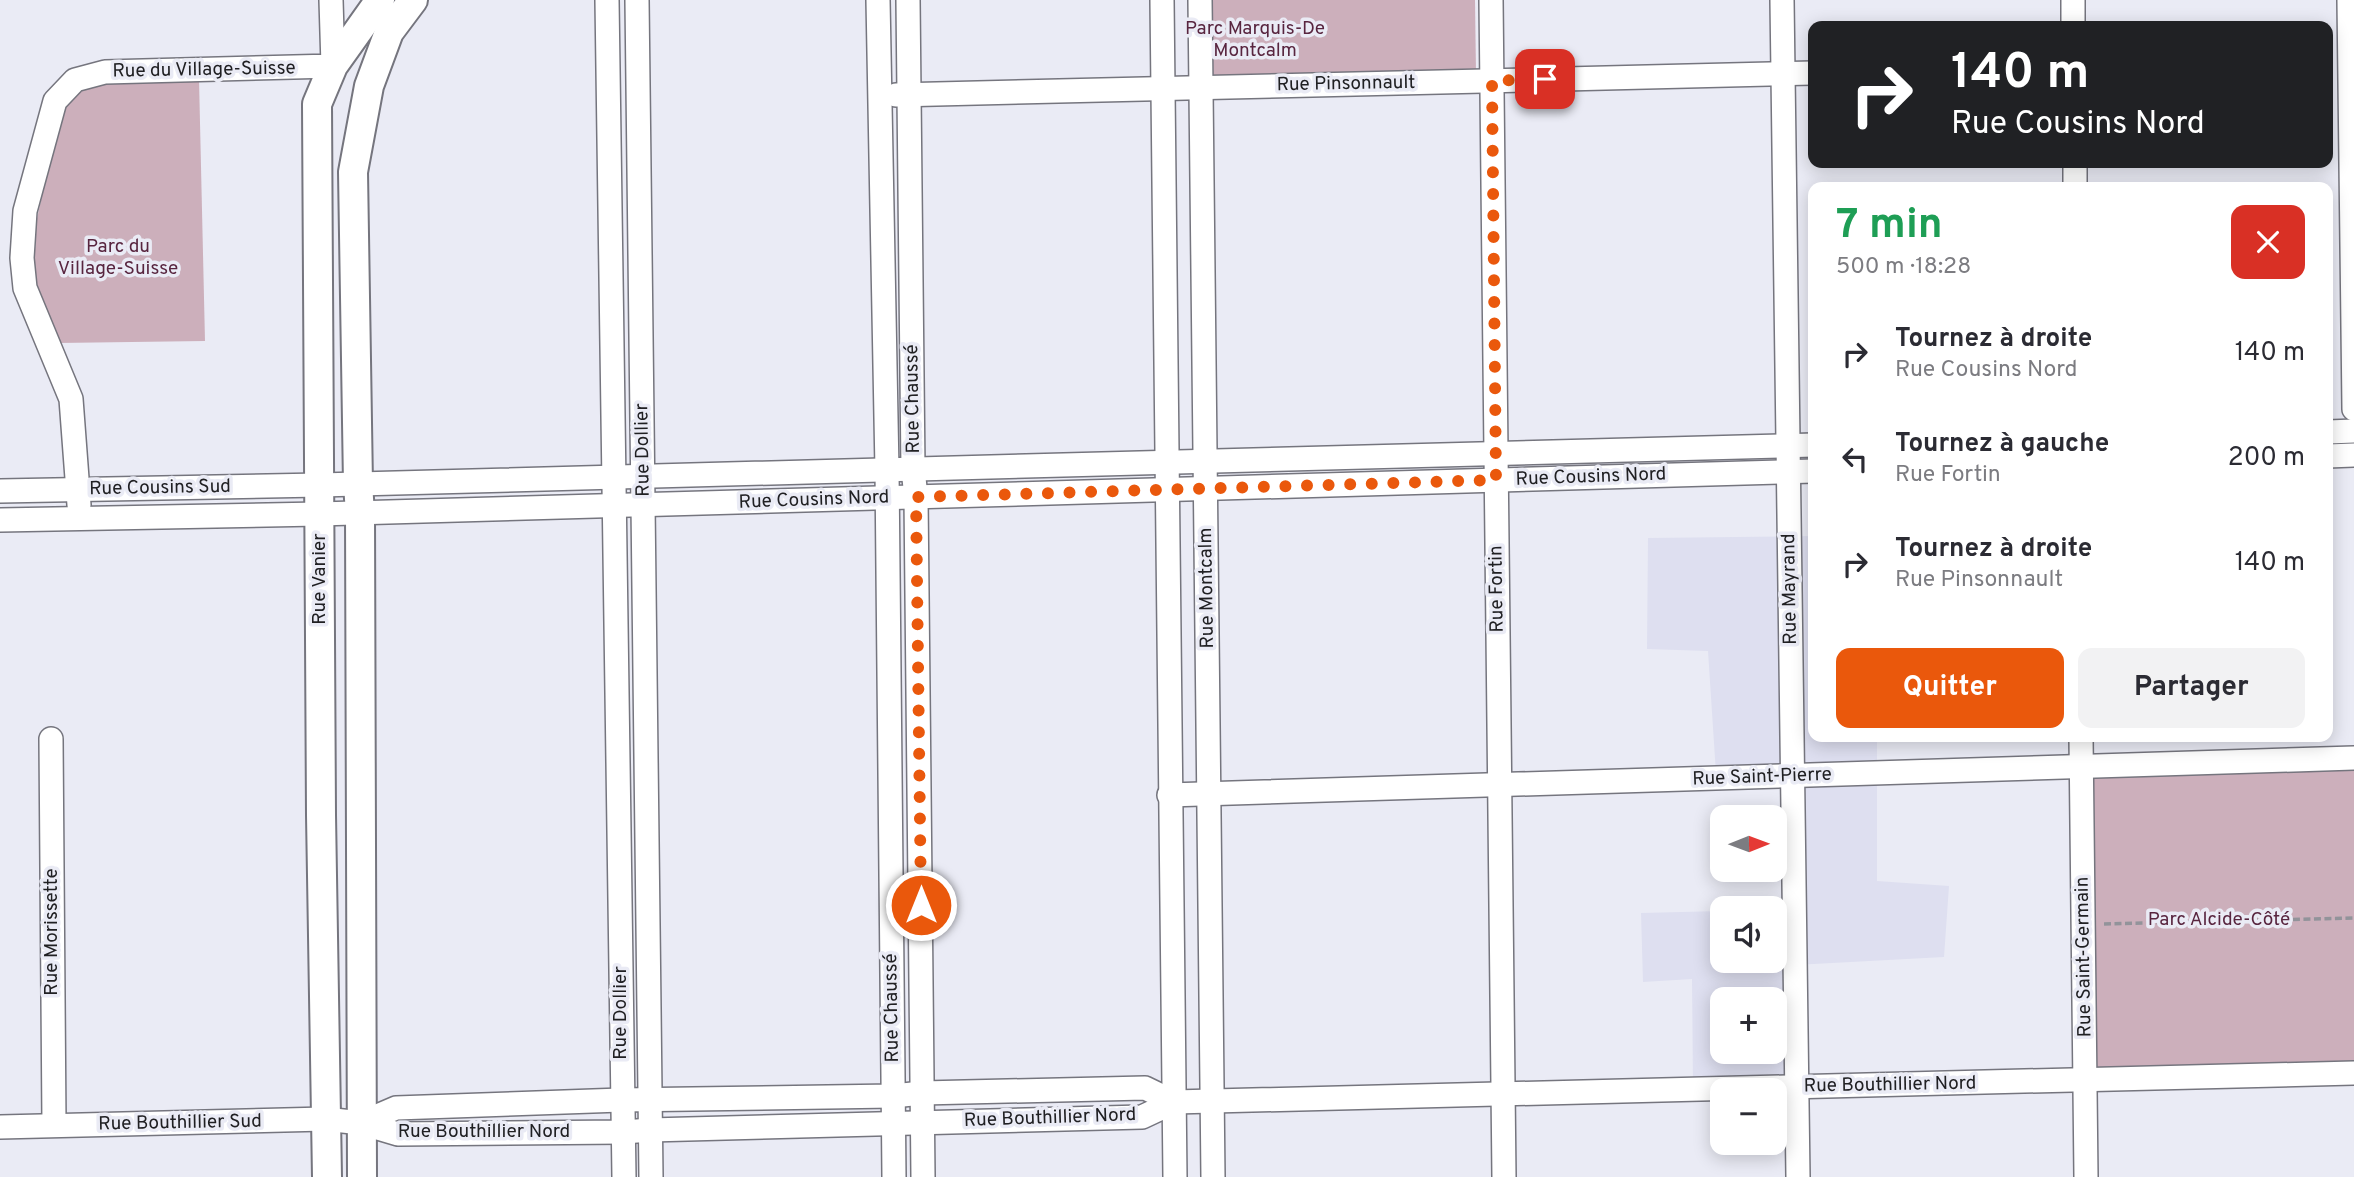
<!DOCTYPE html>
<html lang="fr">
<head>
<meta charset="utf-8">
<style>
  body { margin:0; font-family:Overpass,sans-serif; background:#f2f2f3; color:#2b2b33; height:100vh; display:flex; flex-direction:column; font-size:26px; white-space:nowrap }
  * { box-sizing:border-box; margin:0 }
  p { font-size:23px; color:#7c7c81 }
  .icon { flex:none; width:38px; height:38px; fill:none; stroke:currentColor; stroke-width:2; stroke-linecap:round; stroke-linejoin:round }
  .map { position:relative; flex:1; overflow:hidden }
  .drawer { position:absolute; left:1808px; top:182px; width:525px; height:560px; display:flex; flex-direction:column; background:#fff; border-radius:14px; box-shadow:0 4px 18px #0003 }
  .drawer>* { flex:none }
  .top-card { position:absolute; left:1808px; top:21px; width:525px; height:147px; border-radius:14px; box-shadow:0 4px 18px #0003; background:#202124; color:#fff; overflow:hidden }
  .needle { width:46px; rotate:89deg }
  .fabs { position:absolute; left:1710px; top:805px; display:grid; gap:14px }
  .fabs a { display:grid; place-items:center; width:77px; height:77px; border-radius:14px; background:#fff; box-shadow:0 4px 18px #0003; font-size:35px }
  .pin { position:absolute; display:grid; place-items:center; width:60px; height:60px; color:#fff; margin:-30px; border-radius:14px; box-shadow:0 4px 10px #0006 }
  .me { position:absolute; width:77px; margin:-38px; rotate:0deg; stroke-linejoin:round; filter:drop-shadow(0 0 5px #0008) }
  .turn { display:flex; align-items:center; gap:24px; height:147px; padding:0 28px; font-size:32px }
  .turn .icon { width:91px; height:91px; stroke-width:2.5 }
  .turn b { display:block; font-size:49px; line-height:60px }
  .round { display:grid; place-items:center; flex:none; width:74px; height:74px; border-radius:14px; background:#f2f2f3 }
  .headline { display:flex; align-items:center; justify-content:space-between; height:119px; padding:0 28px }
  h1 { font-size:42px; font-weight:700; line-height:52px; color:#1e9e55 }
  .button { display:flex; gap:14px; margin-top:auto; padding:14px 28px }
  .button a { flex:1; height:80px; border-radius:14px; background:#ea580c; color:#fff; font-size:28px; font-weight:700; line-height:80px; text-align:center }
  .button a+a { background:#f2f2f3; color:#2b2b33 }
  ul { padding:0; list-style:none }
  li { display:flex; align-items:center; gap:21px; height:105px; padding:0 28px }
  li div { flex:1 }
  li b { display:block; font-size:26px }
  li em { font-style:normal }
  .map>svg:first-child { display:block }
</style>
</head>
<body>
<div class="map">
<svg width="2354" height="1177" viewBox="0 0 2354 1177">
  <rect width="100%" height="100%" fill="#eaebf5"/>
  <path fill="#dedff0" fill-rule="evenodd" d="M1813 536V737H1877V881L1949 886 1944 957 1795 965 1797 1087 1693 1089 1692 979 1643 982 1641 913 1722 911V961H1774L1775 909 1802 908 1792 776 1717 789 1708 651 1647 649 1648 538ZM1722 999H1774V1052H1722Z"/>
  <g fill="#ccafbb">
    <path d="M1207 0H1475L1476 74 1209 81Z"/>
    <path d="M199 79 205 341 58 343 34 278 36 223 63 100 103 81Z"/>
    <path d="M2354 758V1073L2085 1080 2082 767Z"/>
  </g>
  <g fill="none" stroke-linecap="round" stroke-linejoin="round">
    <g stroke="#75757e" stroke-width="26">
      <g id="minor">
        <path d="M607 0 624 1177"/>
        <path d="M637 0 651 1177"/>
        <path d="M878 0 887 470 894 1177"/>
        <path d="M908 0 913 469 916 497 923 1177"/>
        <path d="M1162 0 1175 1177"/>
        <path d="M1200 0 1213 1177"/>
        <path d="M1491 0 1504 1177"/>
        <path d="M1782 0 1798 1177"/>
        <path d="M2073 0V26"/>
        <path d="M2349 0 2354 409"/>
        <path d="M896 95 1813 73"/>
        <path d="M2075 163V187"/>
        <path d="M2328 432 2354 431"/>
        <path d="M2328 456 2354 455"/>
        <path d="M0 491 320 485 1813 445"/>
        <path d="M79 505 71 399 25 288 22 258 25 211 55 101 75 80 105 72 333 66 331 0"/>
        <path d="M0 520 319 514 1813 471"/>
        <path d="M2081 737 2086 1177"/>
        <path d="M51 739 54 1125"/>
        <path d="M1169 795 2354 758"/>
        <path d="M361 1123 396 1108 621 1100 893 1096 922 1093 1145 1088 1174 1102"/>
        <path d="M0 1127 325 1119 361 1123 398 1134 624 1132 650 1130 1142 1117 1174 1102 2354 1073"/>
      </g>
    </g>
    <g stroke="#75757e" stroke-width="32">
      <g id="tertiary">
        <path d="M327 1177 321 815 317 104 333 66 380 0"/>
        <path d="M362 1177 360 513 358 484 353 172 369 86 389 32 413 0"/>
      </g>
    </g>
    <path stroke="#92939a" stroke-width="3.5" stroke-dasharray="7 3.5" stroke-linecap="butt" d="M2104 924 2354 918"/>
    <use href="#minor" stroke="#fff" stroke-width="23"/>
    <use href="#tertiary" stroke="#fff" stroke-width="28"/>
  </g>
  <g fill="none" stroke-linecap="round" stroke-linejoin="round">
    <path stroke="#ea580c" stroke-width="12" stroke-dasharray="0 21.6" d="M921 905 916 497 1496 480 1492 81 1545 79"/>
  </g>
  <g text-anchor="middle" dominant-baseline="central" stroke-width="7" stroke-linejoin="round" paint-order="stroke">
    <g font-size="19" fill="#58253f" stroke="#eaebf5">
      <text x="1255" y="29">Parc Marquis-De<tspan x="1255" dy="22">Montcalm</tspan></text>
      <text x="118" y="247">Parc du<tspan x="118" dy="22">Village-Suisse</tspan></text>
      <text x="2219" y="920">Parc Alcide-Côté</text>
    </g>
    <g font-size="19" fill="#202023" stroke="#eaebf5">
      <text transform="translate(204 70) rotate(-1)">Rue du Village-Suisse</text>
      <text transform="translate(1346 84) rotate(-1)">Rue Pinsonnault</text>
      <text transform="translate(913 399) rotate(-91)">Rue Chaussé</text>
      <text transform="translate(643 450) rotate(-91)">Rue Dollier</text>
      <text transform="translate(1591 477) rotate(-2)">Rue Cousins Nord</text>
      <text transform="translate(160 488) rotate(-1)">Rue Cousins Sud</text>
      <text transform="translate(814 500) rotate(-2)">Rue Cousins Nord</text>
      <text transform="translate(320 579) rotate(-90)">Rue Vanier</text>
      <text transform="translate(1207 588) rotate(-91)">Rue Montcalm</text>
      <text transform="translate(1497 589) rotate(-91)">Rue Fortin</text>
      <text transform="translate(1790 589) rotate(-91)">Rue Mayrand</text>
      <text transform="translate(1762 777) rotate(-2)">Rue Saint-Pierre</text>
      <text transform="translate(52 932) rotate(-90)">Rue Morissette</text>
      <text transform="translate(2084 957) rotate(-91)">Rue Saint-Germain</text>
      <text transform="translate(892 1008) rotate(-91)">Rue Chaussé</text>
      <text transform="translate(621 1013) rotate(-90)">Rue Dollier</text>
      <text transform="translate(1890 1085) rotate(-1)">Rue Bouthillier Nord</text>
      <text transform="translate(1050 1118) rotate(-2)">Rue Bouthillier Nord</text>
      <text transform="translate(180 1123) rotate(-1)">Rue Bouthillier Sud</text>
      <text x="484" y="1132">Rue Bouthillier Nord</text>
    </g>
  </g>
</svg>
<div class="fabs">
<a><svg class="needle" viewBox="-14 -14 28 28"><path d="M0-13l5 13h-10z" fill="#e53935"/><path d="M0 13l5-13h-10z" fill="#7c7c81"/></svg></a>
<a><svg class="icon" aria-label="sound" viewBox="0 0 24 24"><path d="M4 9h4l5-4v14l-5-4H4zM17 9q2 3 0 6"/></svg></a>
<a>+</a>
<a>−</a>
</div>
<div class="pin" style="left:1545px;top:79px;background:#d93025"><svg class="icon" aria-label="arrive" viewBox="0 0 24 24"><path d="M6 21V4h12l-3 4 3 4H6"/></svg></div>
<svg class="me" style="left:921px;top:905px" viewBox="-20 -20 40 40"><circle r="17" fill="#ea580c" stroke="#fff" stroke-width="3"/><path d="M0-11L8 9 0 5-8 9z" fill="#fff"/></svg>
<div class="top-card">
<div class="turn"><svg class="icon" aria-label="right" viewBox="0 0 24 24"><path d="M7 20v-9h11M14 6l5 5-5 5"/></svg><div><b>140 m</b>Rue Cousins Nord</div></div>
</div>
<section class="drawer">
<div class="headline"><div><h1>7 min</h1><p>500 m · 18:28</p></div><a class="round" style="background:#d93025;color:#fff"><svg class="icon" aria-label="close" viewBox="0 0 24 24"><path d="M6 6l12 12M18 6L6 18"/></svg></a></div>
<ul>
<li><svg class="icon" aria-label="right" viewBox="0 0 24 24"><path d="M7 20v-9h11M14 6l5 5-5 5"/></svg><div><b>Tournez à droite</b><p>Rue Cousins Nord</p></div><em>140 m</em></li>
<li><svg class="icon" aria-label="left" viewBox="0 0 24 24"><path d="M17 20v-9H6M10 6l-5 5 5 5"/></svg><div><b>Tournez à gauche</b><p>Rue Fortin</p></div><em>200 m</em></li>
<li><svg class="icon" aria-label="right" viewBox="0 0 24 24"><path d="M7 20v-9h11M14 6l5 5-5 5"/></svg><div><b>Tournez à droite</b><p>Rue Pinsonnault</p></div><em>140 m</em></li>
</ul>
<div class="button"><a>Quitter</a><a>Partager</a></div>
</section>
</div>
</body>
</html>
